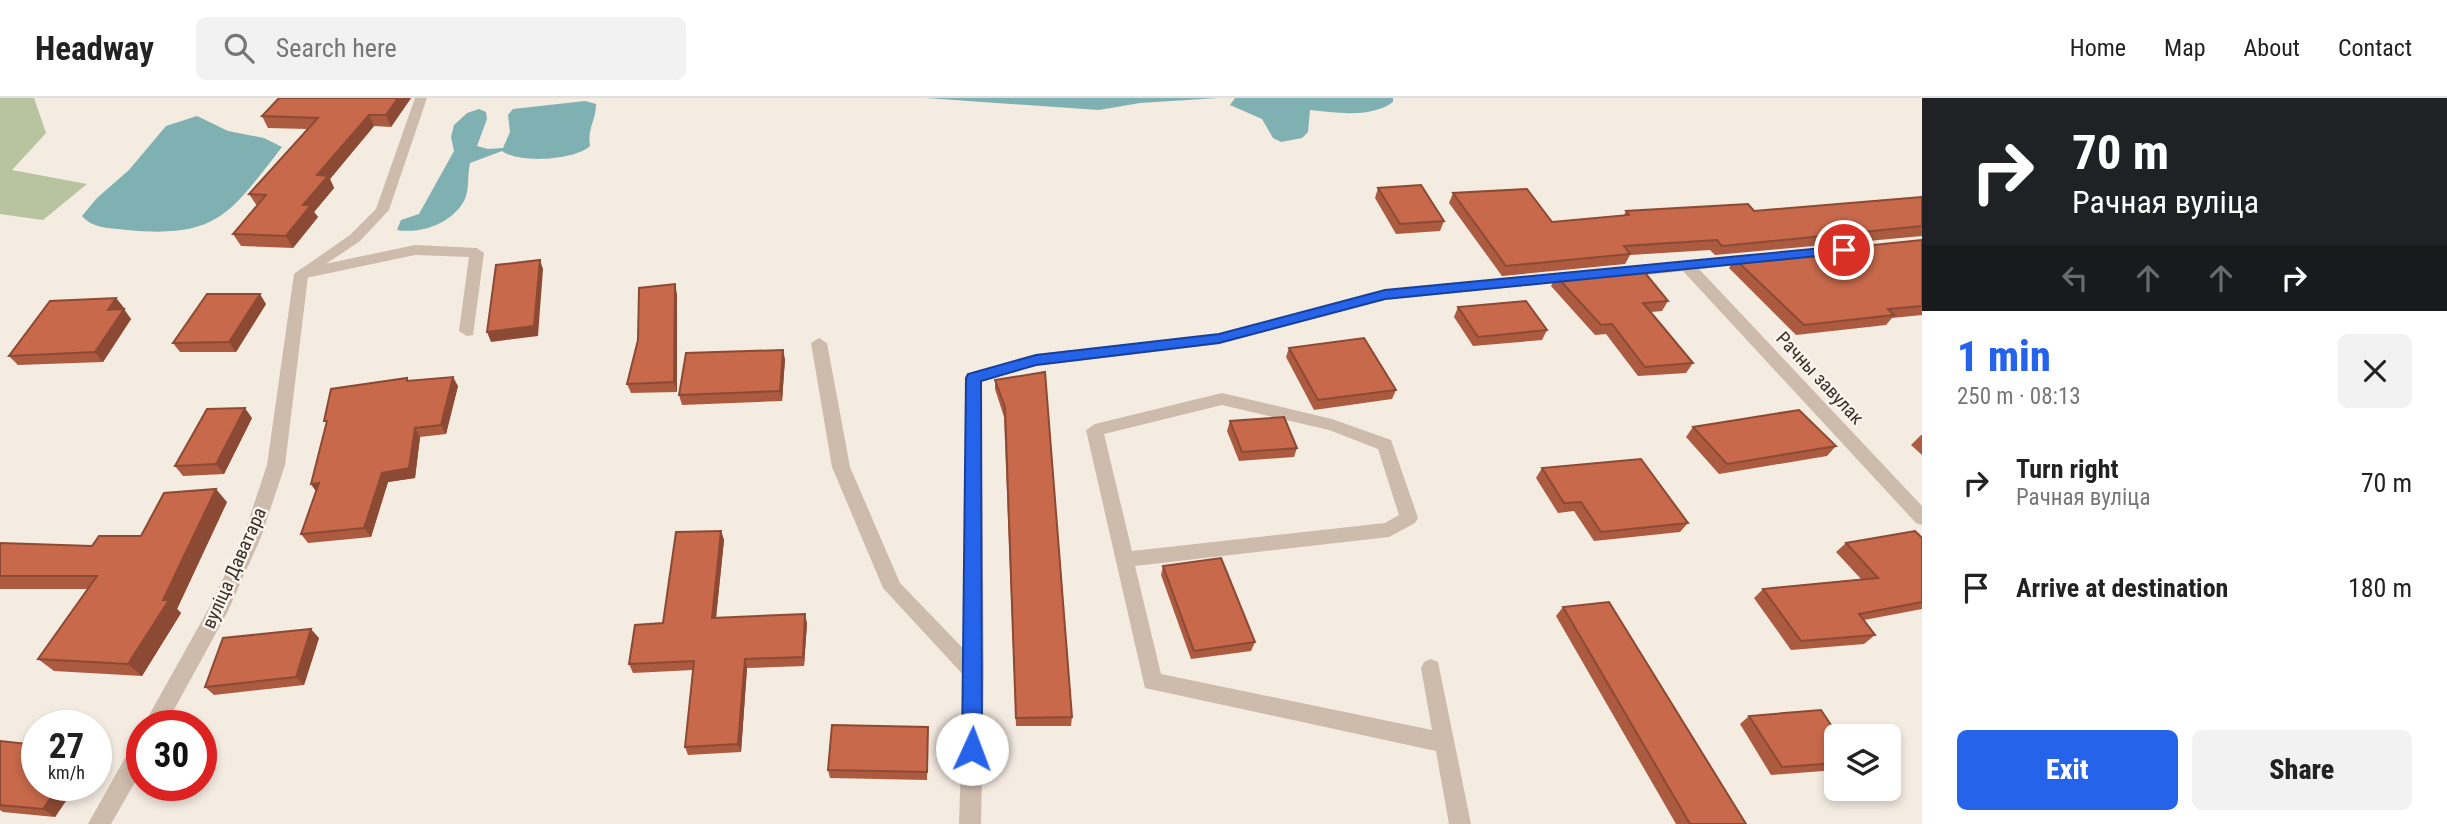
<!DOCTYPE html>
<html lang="en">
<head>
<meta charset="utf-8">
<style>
  body { margin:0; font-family:"Roboto Condensed",sans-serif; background:#f2f2f2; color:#222; height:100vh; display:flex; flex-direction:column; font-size:26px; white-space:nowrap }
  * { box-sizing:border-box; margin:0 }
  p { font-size:23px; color:#767676 }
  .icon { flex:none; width:38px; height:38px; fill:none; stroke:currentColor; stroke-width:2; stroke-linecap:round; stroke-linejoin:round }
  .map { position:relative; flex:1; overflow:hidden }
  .panel { display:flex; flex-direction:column; background:#fff; width:525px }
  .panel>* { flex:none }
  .guide { background:#202124; color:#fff; overflow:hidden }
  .fabs { position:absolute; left:1824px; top:626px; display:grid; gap:14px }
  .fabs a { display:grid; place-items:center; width:77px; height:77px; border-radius:10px; background:#fff; box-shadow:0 4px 10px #0003; font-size:35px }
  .speed { position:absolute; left:21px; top:612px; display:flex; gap:14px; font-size:35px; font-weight:700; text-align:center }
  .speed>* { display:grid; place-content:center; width:91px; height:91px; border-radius:50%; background:#fff; box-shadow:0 4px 10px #0003; line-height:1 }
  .speed small { font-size:18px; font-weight:400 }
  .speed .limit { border:10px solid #d22; background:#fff; color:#111 }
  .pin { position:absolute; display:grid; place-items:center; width:60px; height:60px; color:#fff; margin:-30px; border:4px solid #fff; border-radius:50%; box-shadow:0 2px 7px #0007 }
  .me { position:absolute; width:77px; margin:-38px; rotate:2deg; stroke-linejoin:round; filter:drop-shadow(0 0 5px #0008) }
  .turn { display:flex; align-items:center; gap:24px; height:147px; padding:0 35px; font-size:32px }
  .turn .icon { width:91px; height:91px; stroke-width:2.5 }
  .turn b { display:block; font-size:49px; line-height:60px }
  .lanes { display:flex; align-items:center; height:66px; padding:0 35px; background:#0003; justify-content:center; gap:35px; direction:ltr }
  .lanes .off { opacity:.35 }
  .round { display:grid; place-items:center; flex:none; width:74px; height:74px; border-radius:10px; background:#f2f2f2 }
  .head { display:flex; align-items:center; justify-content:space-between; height:119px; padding:0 35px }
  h1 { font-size:42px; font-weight:800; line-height:52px; color:#2563eb }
  .button { display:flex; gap:14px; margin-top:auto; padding:14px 35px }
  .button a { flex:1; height:80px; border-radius:10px; background:#2563eb; color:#fff; font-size:28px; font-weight:800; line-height:80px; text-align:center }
  .button a+a { background:#f2f2f2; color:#222 }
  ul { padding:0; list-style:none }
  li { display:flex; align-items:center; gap:21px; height:105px; padding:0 35px }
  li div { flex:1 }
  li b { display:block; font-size:26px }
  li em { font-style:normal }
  header { display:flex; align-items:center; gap:42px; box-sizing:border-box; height:98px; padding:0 35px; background:#fff; border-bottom:2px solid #e0e0e0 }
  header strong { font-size:33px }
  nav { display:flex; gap:38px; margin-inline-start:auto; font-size:24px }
  .search { width:490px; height:63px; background:#f2f2f2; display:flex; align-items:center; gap:18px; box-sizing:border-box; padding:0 24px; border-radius:10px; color:#767676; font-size:26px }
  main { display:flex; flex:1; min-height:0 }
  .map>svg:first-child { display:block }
</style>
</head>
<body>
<header>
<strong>Headway</strong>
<div class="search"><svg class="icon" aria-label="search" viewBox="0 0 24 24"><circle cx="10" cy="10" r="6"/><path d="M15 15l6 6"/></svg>Search here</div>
<nav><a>Home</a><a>Map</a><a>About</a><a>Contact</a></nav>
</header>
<main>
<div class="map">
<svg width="1922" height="726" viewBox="0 0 1922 726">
  <rect width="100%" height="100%" fill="#f4ebe1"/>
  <path fill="#b8c4a0" d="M0 0H34L46 35 12 72 87 86 43 122 0 116Z"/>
  <g fill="#7fb0b2">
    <path d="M926 0H1218L1140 5 1099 12Z"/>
    <path d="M1235 0H1393V4C1372 20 1336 15 1310 12L1308 34 1302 40 1281 44 1273 40 1262 21 1230 7Z"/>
    <path d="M585 3 596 6C596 23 587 30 590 48 575 62 519 66 502 53L470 65C467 77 470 92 464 103 451 126 421 136 397 132L401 122 419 116 454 53 451 39 454 27 467 15 479 11 486 14 487 21 477 48 488 51 503 50 510 34 508 17 513 11Z"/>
    <path d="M197 18 228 33 264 40 282 49C231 114 219 141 127 132 111 130 93 131 82 118L97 100 129 72 166 28Z"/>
  </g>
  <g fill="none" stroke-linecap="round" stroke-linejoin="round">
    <g fill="#cdbbac" fill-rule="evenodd">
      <path d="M415 147 477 150 484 155 473 237 467 238 459 233 469 159 415 157 301 181 294 176 301 171Z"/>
      <path d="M819 240 827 245 850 369 900 485 981 569 984 575 981 581 974 584 967 581 883 490 832 369 811 245Z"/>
      <path d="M1222 295 1332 321 1391 342 1418 420 1415 425 1389 439 1135 468 1161 576 1432 632 1421 570 1424 564 1431 561 1438 564 1471 726H1449L1436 653 1145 590 1086 332 1095 326ZM1222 307 1329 332 1378 351 1399 417 1385 425 1132 453 1104 336Z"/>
    </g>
    <g fill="#cdbbac" fill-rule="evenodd">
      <path d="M415 0H427L389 112 360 143 308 178 285 367 261 439 227 515 165 628H143L209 510 243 439 267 367 294 176 350 137 376 111Z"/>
      <path d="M1755 156 1760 158 1762 161 1760 164 1699 171 1922 408V427L1916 425 1683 173 1619 180 1612 175 1619 170Z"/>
      <path d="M1577 174 1584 179 1582 182 1385 202 1219 246 1036 268 981 283 984 575 981 726H959L964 575 965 280 967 276 1036 256 1219 236 1385 192Z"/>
      <path d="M142 641V672L111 726H88L134 644Z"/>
    </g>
  </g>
  <g fill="#ac5a40">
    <path d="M279 0H411L391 29 374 28 330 81 334 90 314 114 318 119 293 150 241 148 233 136 257 108 249 96 307 31 268 30 262 18Z"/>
    <path d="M1378 90 1444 123 1440 133 1396 136 1375 100Z"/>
    <path d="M1453 95 1552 124 1624 117 1626 113H1754L1922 99V138L1715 157 1710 152 1630 157 1625 166 1502 178 1449 105Z"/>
    <path d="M1922 142V217L1892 220 1886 227 1796 237 1729 170 1735 161Z"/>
    <path d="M1556 178 1668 203 1662 213 1651 214 1693 265 1686 275 1638 278 1606 236 1595 237 1551 188Z"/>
    <path d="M677 196V294L631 295 627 286Z"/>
    <path d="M116 200 124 210 123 211 131 221 103 264 18 267 9 258Z"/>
    <path d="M266 206 236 254H180L173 245Z"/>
    <path d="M1458 209 1547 232 1542 242 1473 248 1454 219Z"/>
    <path d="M1289 250 1396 292 1392 301 1314 312 1286 259Z"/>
    <path d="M785 261 782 303 682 307 679 297Z"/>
    <path d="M1045 274 1072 619 1071 628H1016L1004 319 995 291V282Z"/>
    <path d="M407 280 409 283 458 288 446 336 420 339 415 380 388 384 371 439 308 445 301 436 316 393 311 386Z"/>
    <path d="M252 320 224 376 183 378 175 368Z"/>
    <path d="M1230 323 1297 350 1294 359 1239 363 1227 333Z"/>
    <path d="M1693 329 1836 348 1827 358 1719 376 1686 339Z"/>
    <path d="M1921 337H1922V357L1911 347Z"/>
    <path d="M1542 370 1688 425 1680 434 1594 443 1574 413 1558 415 1536 380Z"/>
    <path d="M227 404 177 511 181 515 142 578 54 573 38 561 88 491H0V445L92 448 141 438Z"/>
    <path d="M721 433 724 442 716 520 807 525 804 568 747 570 741 654 688 657 685 649 693 572 633 575 629 566 663 525Z"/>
    <path d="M1922 440V511L1864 522 1875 537 1864 546 1791 552 1754 500 1763 491 1861 481 1836 454 1846 445Z"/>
    <path d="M1163 468 1255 544 1251 553 1191 561 1161 477Z"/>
    <path d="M1563 509 1746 726H1676L1556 518Z"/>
    <path d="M319 540 304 587 214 597 205 589Z"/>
    <path d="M1749 618 1836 639V672L1771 677 1740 626Z"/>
    <path d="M928 629 927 682 830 680 828 672Z"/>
    <path d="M0 643 28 646 37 651V688H76L55 719 3 714 0 712Z"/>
  </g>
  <g fill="#8c4a34">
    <path d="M398 0H411L391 29 386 17Z"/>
    <path d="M369 17 374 28 330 81 334 90 314 114 318 119 293 150 286 138 303 107 317 77Z"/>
    <path d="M540 162 543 171 538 238 491 244 487 234Z"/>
    <path d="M675 186 677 196V294L674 284Z"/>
    <path d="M260 196 266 206 236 254 229 244Z"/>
    <path d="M116 200 124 210 116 222 108 212Z"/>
    <path d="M124 211 131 221 103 264 95 254Z"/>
    <path d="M783 252 785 261 782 303 780 293Z"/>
    <path d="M453 279 458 288 446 336 441 327Z"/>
    <path d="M245 310 252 320 224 376 216 366Z"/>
    <path d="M415 330 420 339 415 380 388 384 371 439 364 430 382 375Z"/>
    <path d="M319 385 318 396 311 386Z"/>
    <path d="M216 391 227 404 177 511 181 515 142 578 128 566 163 502Z"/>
    <path d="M721 433 724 442 715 529 712 520Z"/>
    <path d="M805 516 807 525 804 568 803 559Z"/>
    <path d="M311 531 319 540 304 587 296 579Z"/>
    <path d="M745 561 747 570 741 654 738 646Z"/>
    <path d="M28 646 37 651V659L23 654Z"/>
    <path d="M59 688H76L55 719 43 711Z"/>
  </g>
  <g fill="#c8694b" stroke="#8c4a34" stroke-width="2">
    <path d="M279 0H398L386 17H369L317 77 328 78 303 107H311L286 138 233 136 266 97 249 96 318 20 262 18Z"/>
    <path d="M1421 87 1444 123 1400 126 1378 90Z"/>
    <path d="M1527 91 1552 124 1629 117 1626 113 1748 106 1754 113 1922 99V128L1722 148 1717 142 1624 148 1630 156 1506 168 1453 95Z"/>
    <path d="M1922 142V208L1888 211 1894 217 1804 227 1735 161Z"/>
    <path d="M540 162 534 228 487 234 496 167Z"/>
    <path d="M1641 170 1668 203 1643 205 1693 265 1645 269 1612 226 1601 227 1556 178Z"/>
    <path d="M675 186 674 284 627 286 638 242 639 190Z"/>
    <path d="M207 196H260L229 244 173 245Z"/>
    <path d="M116 200 108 212 124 211 95 254 9 258 50 203Z"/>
    <path d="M1526 203 1547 232 1478 239 1458 209Z"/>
    <path d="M1364 240 1396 292 1318 302 1289 250Z"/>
    <path d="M783 252 780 293 679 297 686 255Z"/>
    <path d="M1045 274 1072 619 1016 620 1005 309 995 282Z"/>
    <path d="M453 279 441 327 415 330 409 370 382 375 364 430 301 436 319 385 311 386 327 323H324L331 291 407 280V283Z"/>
    <path d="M245 310 216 366 175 368 207 311Z"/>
    <path d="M1799 312 1836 348 1727 366 1693 329Z"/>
    <path d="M1284 319 1297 350 1242 354 1230 323Z"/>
    <path d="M1641 361 1688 425 1601 434 1581 404 1564 405 1542 370Z"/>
    <path d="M216 391 163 502H169L128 566 38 561 97 478H0V445L92 448 99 438H141L164 395Z"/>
    <path d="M721 433 712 520 805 516 803 559 745 561 738 646 685 649 694 563 629 566 635 527 663 525 676 434Z"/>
    <path d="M1915 433 1922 440V504L1859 516 1875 537 1801 543 1763 491 1878 480 1846 445Z"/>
    <path d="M1221 460 1255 544 1194 553 1163 468Z"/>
    <path d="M1609 504 1746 726H1690L1563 509Z"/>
    <path d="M311 531 296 579 205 589 223 540Z"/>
    <path d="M1821 612 1839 639H1836V665L1782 669 1749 618Z"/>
    <path d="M832 627 928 629 927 674 828 672Z"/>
    <path d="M0 643 28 646 23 654 37 655V688H59L43 711 0 707Z"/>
  </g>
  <path fill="#2563eb" stroke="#184099" stroke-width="2" d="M1844 148 1848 149V155L1385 201 1219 245 1036 267 981 283 982 651 979 657 972 660 965 657 962 651 966 280 968 276 1036 257 1219 236 1385 192Z"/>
  <g text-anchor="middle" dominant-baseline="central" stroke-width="5" stroke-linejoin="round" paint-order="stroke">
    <g font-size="19" fill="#3b302b" stroke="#fbf5ee">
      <text transform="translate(1820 280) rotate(47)">Рачны завулак</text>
      <text transform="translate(234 470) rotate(-66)">вуліца Даватара</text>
    </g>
  </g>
</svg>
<div class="fabs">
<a><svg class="icon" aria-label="layers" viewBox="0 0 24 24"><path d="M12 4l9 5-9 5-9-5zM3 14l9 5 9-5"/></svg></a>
</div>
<div class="speed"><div>27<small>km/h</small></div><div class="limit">30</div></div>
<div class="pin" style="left:1844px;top:152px;background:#d93025"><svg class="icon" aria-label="arrive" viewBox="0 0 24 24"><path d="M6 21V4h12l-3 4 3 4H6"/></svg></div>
<svg class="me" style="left:972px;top:651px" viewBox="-20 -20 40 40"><circle r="19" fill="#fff"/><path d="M0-13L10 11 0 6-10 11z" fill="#2563eb"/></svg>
</div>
<section class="panel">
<div class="guide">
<div class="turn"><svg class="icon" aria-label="right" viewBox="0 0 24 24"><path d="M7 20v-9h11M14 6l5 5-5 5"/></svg><div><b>70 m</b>Рачная вуліца</div></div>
<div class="lanes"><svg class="icon off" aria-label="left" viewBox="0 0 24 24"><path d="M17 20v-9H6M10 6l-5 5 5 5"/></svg><svg class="icon off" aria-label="ahead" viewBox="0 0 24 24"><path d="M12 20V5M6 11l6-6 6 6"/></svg><svg class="icon off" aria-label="ahead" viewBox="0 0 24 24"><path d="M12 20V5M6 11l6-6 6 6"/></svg><svg class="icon" aria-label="right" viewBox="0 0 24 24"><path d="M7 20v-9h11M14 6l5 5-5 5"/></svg></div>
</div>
<div class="head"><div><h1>1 min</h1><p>250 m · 08:13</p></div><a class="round"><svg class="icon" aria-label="close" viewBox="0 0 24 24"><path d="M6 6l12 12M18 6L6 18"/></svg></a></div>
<ul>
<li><svg class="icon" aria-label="right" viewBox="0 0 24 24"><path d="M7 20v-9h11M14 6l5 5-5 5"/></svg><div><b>Turn right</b><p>Рачная вуліца</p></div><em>70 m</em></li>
<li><svg class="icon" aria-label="arrive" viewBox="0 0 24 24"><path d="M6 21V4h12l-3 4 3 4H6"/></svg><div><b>Arrive at destination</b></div><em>180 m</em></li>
</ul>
<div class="button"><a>Exit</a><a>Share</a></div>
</section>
</main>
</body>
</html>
